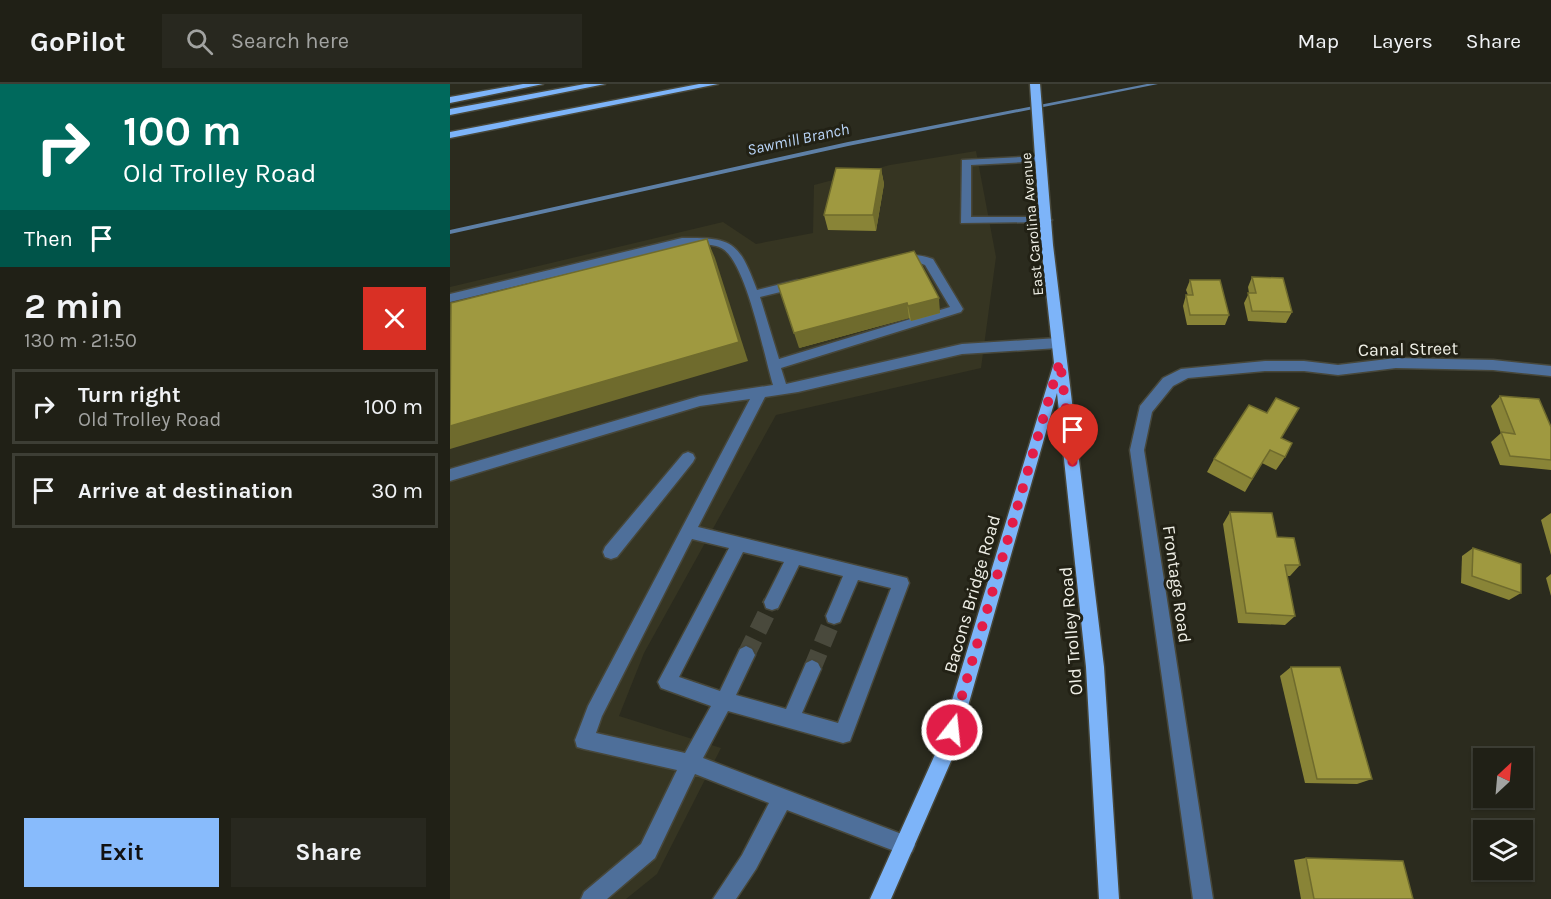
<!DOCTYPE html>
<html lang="en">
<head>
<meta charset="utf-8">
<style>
  body { margin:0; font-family:Karla,sans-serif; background:#28281f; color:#f1f3f6; height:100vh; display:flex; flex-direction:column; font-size:22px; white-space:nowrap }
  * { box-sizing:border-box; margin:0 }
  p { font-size:20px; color:#a2a3a1 }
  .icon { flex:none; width:33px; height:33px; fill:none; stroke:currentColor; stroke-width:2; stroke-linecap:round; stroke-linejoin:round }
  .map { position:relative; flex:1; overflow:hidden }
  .sheet { display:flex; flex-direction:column; background:#202016; width:450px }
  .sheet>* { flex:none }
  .hud { background:#00695c; color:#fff; overflow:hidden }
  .needle { width:39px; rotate:26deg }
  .buttons { position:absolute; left:1023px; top:664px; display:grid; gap:12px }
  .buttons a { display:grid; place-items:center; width:60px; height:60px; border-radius:0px; background:#202016; box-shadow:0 2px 4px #0004,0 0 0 2px #3d3e35; font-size:30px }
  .pin { position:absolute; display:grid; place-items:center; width:51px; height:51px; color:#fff; margin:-62px -26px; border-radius:50% 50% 50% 0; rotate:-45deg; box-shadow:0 0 6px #0007 }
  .pin .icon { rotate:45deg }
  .me { position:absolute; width:66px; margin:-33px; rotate:16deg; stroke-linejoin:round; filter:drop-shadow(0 0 4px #0008) }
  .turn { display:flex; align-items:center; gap:21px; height:126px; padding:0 24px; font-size:27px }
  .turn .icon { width:78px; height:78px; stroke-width:2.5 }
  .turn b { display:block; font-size:42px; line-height:51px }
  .then { display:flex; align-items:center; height:57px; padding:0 24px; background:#0003; gap:12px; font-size:22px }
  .round { display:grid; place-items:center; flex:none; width:63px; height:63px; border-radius:0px; background:#28281f }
  .overview { display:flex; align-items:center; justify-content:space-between; height:102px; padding:0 24px }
  h1 { font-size:36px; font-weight:700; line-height:45px }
  .cta { display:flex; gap:12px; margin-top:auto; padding:12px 24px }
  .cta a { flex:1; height:69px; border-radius:0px; background:#88bbfc; color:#111; font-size:24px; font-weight:700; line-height:69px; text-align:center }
  .cta a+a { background:#28281f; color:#f1f3f6 }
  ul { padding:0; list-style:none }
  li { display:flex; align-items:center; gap:18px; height:75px; margin:0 12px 9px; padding:0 12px; border:3px solid #3d3e35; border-radius:0px }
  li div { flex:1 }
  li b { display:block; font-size:22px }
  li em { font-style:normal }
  header { display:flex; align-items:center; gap:36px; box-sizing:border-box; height:84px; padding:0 30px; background:#202016; border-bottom:2px solid #3d3e35 }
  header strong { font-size:28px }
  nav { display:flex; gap:33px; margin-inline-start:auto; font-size:21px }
  .search { width:420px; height:54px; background:#28281f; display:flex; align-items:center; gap:15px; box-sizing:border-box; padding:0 21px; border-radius:0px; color:#a2a3a1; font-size:22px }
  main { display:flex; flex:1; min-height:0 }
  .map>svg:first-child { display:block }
</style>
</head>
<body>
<header>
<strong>GoPilot</strong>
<div class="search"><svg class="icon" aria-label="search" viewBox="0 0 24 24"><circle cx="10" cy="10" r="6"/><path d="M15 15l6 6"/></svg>Search here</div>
<nav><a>Map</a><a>Layers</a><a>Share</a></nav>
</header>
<main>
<section class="sheet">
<div class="hud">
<div class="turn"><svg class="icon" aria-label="right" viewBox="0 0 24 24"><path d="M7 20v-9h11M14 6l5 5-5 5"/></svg><div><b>100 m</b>Old Trolley Road</div></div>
<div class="then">Then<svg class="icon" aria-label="arrive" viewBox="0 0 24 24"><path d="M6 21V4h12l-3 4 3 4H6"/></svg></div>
</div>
<div class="overview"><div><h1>2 min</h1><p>130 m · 21:50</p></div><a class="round" style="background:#d93025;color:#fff"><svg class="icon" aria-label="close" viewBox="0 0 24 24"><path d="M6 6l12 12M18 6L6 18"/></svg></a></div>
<ul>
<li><svg class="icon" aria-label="right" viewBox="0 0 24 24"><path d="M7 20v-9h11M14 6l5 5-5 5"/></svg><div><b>Turn right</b><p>Old Trolley Road</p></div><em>100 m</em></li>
<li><svg class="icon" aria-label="arrive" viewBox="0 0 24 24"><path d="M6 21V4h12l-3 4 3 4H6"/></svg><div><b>Arrive at destination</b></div><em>30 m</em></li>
</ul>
<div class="cta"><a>Exit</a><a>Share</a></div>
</section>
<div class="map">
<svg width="1101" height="815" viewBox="0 0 1101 815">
  <rect width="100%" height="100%" fill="#2b2b1e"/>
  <path fill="#363522" d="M526 67 546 173 531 284 326 331 194 569 169 632 271 664 207 790 176 815H0V203L273 138 306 160 363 149 364 101 440 81Z"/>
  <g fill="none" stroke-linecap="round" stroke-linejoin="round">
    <path fill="#5e80a7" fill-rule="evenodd" d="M697 0H708L398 62 0 150V146L398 58Z"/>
    <g stroke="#49493c" stroke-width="18" stroke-dasharray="18 9" stroke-linecap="butt">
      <path d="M296 571 322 518"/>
      <path d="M362 585 384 532"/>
    </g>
    <g stroke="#47473a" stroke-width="3">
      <g id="minor">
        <path d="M591 72 596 75 595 77 521 81V133H596L602 136 600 138 511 139 512 76Z"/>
        <path d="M232 154C283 153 289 158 307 206L347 196 351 197V203L310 213 329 275 500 223 475 181 464 177 445 180V174C460 170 468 170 483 175L513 225 511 228 331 284 336 300 512 260 608 254 614 259 608 264 512 270 348 308 315 313 248 443 457 494 459 499 400 657 393 659 278 627 253 674 462 754 465 761 462 768 455 771 337 726 306 785 286 815H263L292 771 319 719 245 690 205 774 157 815H131L134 808 191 760 227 686 134 665 127 663 125 656 138 622 300 315 250 322 0 397V385L250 312 323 301C314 272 297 181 273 165 262 158 244 161 232 162L0 218V210ZM242 455 279 464 208 598 211 604 261 622 235 669 146 649 152 632ZM293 468 334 478 314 518 316 524 322 526 328 524 349 481 393 492 376 532 378 538 384 540 390 538 408 496 441 504 388 639 352 629 371 585 368 579 362 576 356 579 336 625 286 611 305 571 302 565 296 562 290 565 270 607 229 593Z"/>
        <path d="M946 274 1043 276 1101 282V292L1043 286 946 284 888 291 854 287H815L738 294 723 302 702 328 694 366 763 815H743L680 366 690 322 713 294 731 285 815 277H854L888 281Z"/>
        <path d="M238 368 243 370 245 374 243 378 167 473 161 475 155 473 153 468 155 463 233 370Z"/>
      </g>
    </g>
    <g stroke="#47473a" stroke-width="3">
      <g id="major">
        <path d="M73 0H93L0 19V13Z"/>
        <path d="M135 0H155L0 31V25Z"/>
        <path d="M249 0H268L0 54V48Z"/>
        <path d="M580 0H590L603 161 654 583 669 815H649L636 583 607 309 505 668 441 815H420L487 666 604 279 591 161Z"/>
      </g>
    </g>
    <use href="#minor" fill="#4e6f9a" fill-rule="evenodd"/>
    <use href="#major" fill="#7db4f9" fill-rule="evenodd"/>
  </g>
  <g fill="#898437">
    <path d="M431 85 434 100 426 147 378 146 374 131Z"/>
    <path d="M464 167 490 229 461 237 459 234 349 264Z"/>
    <path d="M802 193 842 228 836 239 798 237 794 219 799 209 798 203Z"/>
    <path d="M740 196 779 231 775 241H737L733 222 736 211H738L736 206Z"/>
    <path d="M1050 312 1101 343V386L1050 381 1041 358 1051 349 1041 322Z"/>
    <path d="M831 354 835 373 826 386 812 379 795 408 757 388 764 375Z"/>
    <path d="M780 428 827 453 850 481 840 492H837L845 532 835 541 788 539 773 440Z"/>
    <path d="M1101 429V471L1091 436Z"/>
    <path d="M1023 464 1071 509 1059 516 1011 499 1012 472Z"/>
    <path d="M1101 490V512L1096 494Z"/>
    <path d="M841 583 922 695 907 700 855 699 830 592Z"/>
    <path d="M856 774 963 815H851L844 776Z"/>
  </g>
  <g fill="#6f6b2d">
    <path d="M431 85 434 100 426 147 423 131Z"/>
    <path d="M257 155 265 174 298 277 0 365V342Z"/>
    <path d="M489 214 490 229 461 237 458 222Z"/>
    <path d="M457 219 459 234 349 264 344 249Z"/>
  </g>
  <g fill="#9f9940" stroke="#6f6b2d" stroke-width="1.5">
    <path d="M386 84 431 85 423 131H374Z"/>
    <path d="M257 155 289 258 0 342 1 219Z"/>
    <path d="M464 167 489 214 458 222 457 219 344 249 328 201Z"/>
    <path d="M802 193 833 194 842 228 802 227 798 209H806Z"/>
    <path d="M740 196H770L779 231H740L736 211H743Z"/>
    <path d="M1050 312 1089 315 1101 343V376L1060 372 1051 348 1065 350Z"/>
    <path d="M826 314 849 324 831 354 842 359 835 373 820 366 802 395 764 375 799 321 817 329Z"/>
    <path d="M780 428 822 429 827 453 844 454 850 481H835L845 532 796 529Z"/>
    <path d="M1023 464 1071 480V509L1022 492Z"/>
    <path d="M841 583H890L922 695H867Z"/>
    <path d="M856 774 953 777 963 815H864Z"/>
  </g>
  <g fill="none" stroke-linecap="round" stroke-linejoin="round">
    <path stroke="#e11d48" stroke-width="10" stroke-dasharray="0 18" d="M502 646 610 277 623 382"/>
  </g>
  <g text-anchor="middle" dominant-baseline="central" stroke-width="6" stroke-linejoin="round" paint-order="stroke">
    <g font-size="15" fill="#f0f0e7" stroke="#222115">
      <text transform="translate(582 140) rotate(-95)">East Carolina Avenue</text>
    </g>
    <g font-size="16" font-style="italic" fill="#b9d4f7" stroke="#222115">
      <text transform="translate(348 55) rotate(-12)">Sawmill Branch</text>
    </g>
    <g font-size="18" fill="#f0f0e7" stroke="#222115">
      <text transform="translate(958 265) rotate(-1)">Canal Street</text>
      <text transform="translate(727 500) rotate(82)">Frontage Road</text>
      <text transform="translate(522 510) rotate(-74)">Bacons Bridge Road</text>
      <text transform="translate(621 547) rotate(-95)">Old Trolley Road</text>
    </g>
  </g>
</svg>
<div class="buttons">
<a><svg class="needle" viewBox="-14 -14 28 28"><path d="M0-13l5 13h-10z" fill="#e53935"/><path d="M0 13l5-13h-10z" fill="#a2a3a1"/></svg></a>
<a><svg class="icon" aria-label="layers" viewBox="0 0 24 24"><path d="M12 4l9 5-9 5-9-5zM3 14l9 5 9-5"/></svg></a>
</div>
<div class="pin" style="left:623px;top:382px;background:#d93025"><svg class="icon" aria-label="arrive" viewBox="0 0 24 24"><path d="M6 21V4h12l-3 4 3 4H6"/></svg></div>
<svg class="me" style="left:502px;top:646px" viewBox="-20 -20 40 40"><circle r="17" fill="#e11d48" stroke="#fff" stroke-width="3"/><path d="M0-11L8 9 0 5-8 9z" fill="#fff"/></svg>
</div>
</main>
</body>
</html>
